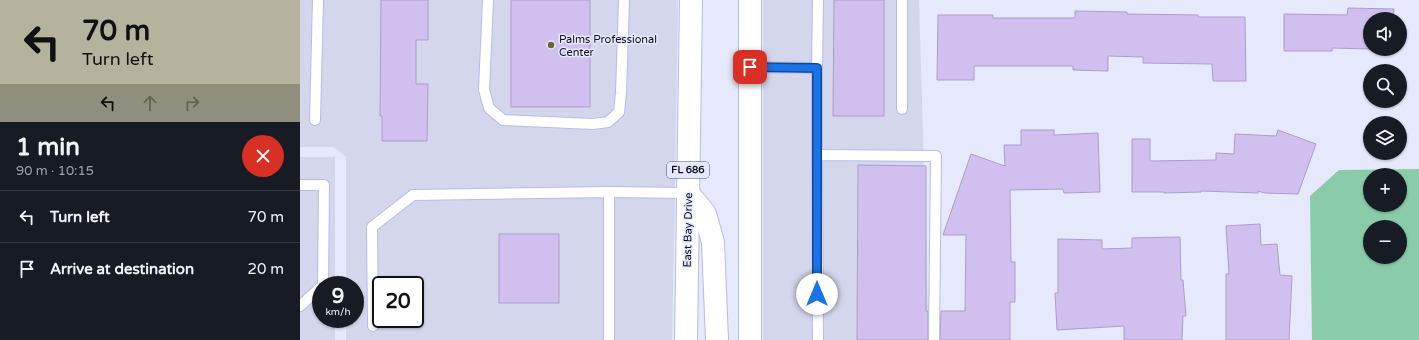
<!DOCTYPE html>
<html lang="en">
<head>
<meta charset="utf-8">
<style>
  body { margin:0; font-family:"Varela Round",sans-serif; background:#242831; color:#f1f3f6; height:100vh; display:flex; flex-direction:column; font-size:15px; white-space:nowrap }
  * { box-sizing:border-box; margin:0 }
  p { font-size:13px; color:#9ea1a6 }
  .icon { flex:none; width:22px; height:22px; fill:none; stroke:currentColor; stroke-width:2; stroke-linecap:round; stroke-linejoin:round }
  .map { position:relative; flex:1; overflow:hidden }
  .side { display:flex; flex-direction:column; background:#171b24; width:300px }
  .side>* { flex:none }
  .top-card { background:#b5b29d; color:#111; overflow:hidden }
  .fabs { position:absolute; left:1063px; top:12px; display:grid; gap:8px }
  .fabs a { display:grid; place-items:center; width:44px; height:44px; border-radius:50%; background:#171b24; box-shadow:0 1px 3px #0004; font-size:20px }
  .speed { position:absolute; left:12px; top:276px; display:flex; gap:8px; font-size:20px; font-weight:700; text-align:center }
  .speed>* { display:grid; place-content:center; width:52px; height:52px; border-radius:50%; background:#171b24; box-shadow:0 1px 3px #0004; line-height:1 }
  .speed small { font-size:10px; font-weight:400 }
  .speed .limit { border:2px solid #111; border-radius:6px; background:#fff; color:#111 }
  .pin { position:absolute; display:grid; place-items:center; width:34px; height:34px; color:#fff; margin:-17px; border-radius:8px; box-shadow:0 2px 6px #0006 }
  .me { position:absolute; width:44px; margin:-22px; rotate:0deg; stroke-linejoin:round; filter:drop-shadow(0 0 3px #0008) }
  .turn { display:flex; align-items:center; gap:14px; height:84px; padding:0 16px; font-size:18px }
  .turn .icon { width:52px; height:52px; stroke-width:2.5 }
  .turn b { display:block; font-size:28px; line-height:34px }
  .lanes { display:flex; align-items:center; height:38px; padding:0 16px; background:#0003; justify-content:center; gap:20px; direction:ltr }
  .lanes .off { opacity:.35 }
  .round { display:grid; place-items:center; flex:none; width:42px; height:42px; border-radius:21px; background:#242831 }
  .summary { display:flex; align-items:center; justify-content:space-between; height:68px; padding:0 16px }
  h1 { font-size:24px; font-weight:800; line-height:30px }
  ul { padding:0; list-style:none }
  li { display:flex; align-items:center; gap:12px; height:52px; padding:0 16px; border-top:1px solid #363941 }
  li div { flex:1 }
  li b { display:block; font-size:15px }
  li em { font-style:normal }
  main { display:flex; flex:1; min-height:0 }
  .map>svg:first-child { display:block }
</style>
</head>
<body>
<main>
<section class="side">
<div class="top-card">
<div class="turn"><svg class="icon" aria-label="left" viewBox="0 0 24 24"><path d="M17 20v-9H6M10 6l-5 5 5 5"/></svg><div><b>70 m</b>Turn left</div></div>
<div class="lanes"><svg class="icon" aria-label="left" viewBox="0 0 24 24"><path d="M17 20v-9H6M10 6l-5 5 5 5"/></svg><svg class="icon off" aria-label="ahead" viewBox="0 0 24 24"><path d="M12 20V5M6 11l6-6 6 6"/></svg><svg class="icon off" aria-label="right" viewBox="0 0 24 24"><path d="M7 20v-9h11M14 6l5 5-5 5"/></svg></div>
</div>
<div class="summary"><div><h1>1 min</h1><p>90 m · 10:15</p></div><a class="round" style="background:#d93025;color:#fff"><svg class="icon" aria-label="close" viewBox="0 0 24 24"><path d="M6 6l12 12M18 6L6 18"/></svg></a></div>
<ul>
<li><svg class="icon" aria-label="left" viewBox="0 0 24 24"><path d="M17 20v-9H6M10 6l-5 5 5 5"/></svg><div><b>Turn left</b></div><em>70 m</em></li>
<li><svg class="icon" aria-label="arrive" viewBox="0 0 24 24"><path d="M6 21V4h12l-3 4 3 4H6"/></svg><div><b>Arrive at destination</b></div><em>20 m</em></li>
</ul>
</section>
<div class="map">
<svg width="1119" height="340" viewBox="0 0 1119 340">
  <rect width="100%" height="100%" fill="#e6e8fc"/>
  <g fill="#d4d7ec" fill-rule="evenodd">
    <path d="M0 0H378L375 186 370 189 375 196 372 340H46V319H55V285H46V157L34 147H0ZM81 285H115V319H81Z"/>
    <path d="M463 0H619L629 340H463Z"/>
    <path d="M0 157H35V285H21V319H35V340H0Z"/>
  </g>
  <path fill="#8accaa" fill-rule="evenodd" d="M1119 169V340H1012L1010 196 1039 170ZM1070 175H1100V205H1070ZM1070 227H1100V257H1070Z"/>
  <g fill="#d1c0ef" stroke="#ac9cc9">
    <path d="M81 0H128V40H116V84H128L127 141H82V116H80Z"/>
    <rect x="211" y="0" width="79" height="107"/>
    <path d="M534 0H584V116H533Z"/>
    <path d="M1048 8 1094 9 1093 19H1070V49L1032 48V51H984V14L1047 15Z"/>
    <path d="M775 11 827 12V14L898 15V17H945L946 81H913L912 64 843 63V57L808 56V71L773 70V66H674V80H637L638 15H693V18H775Z"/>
    <path d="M721 130H754V135L798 133 800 192 764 193 763 189 710 190 711 262H715V302H710V340H640L641 311H665L666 235H643L671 154 705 166 704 145H721Z"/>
    <path d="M978 130 1016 144 998 194 965 193 958 191V193L901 191V192L864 193V192H832V139H850V161L916 160V153L934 154 935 134 976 136Z"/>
    <path d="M558 165 626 166V311H628V340H557Z"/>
    <path d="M960 224 961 245 977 244 980 275 992 276 989 340H926V274H929L926 226Z"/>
    <rect x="199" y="234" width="60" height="69"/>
    <path d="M880 237 881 280H883L886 316H883L882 340H824V326L757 330 755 293H758V239L802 240V249L832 248V238Z"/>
  </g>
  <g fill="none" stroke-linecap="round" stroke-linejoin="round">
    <g stroke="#b7bbea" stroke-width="12">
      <g id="lane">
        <path d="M188 0 184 90 189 108 203 120 293 124 308 122 319 112 321 93 324 0"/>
        <path d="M450 67 517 68V155"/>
        <path d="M517 68 518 0"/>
        <path d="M602 109V0"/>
        <path d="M15 120 18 0"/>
        <path d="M0 185H24L23 285"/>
        <path d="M309 192 388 193"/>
        <path d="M0 306 21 287"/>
        <path d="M73 326 72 227 113 195 309 192V340"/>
        <path d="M518 340 517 155 636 156 634 340"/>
      </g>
    </g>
    <g stroke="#b7bbea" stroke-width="24">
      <g id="primary">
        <path d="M450 0V340"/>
        <path d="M388 193 405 214 413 242 417 340"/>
        <path d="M386 340 391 0"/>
      </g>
    </g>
    <use href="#lane" stroke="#fff" stroke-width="10"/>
    <use href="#primary" stroke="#fff" stroke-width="22"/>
  </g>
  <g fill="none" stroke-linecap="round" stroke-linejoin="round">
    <g stroke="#114b97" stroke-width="10">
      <path id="route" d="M450 67 517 68V294"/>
    </g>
    <use href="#route" stroke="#1a73e8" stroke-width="7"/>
  </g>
  <circle fill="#6b6330" stroke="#e6e8fc" stroke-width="1.5" cx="251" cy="45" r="4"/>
  <g text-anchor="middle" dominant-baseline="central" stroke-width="3" stroke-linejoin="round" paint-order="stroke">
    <rect fill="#e6e8fc" stroke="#505162" stroke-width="1" x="367" y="162" width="42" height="16" rx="3"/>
    <g font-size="10" font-weight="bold" fill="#0f1020">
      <text x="388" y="170">FL 686</text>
    </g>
    <g font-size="11" fill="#0f1020" stroke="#e6e8fc" text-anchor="start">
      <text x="259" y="39">Palms Professional<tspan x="259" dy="13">Center</tspan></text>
    </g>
    <g font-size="11" fill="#0f1020" stroke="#e6e8fc">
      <text transform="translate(388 230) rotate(-89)">East Bay Drive</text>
    </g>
  </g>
</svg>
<div class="fabs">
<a><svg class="icon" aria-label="sound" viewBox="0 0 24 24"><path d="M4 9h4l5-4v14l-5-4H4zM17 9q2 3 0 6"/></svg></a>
<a><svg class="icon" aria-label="search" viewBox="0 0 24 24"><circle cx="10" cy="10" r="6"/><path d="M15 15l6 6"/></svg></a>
<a><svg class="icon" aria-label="layers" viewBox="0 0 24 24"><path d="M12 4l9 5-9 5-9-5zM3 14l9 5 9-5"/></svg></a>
<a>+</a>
<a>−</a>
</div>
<div class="speed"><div>9<small>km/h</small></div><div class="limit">20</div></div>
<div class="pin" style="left:450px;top:67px;background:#d93025"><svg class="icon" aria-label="arrive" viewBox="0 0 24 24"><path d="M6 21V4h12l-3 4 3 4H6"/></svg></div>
<svg class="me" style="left:517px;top:294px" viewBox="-20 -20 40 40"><circle r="19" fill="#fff"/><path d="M0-13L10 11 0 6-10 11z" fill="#1a73e8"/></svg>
</div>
</main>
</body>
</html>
